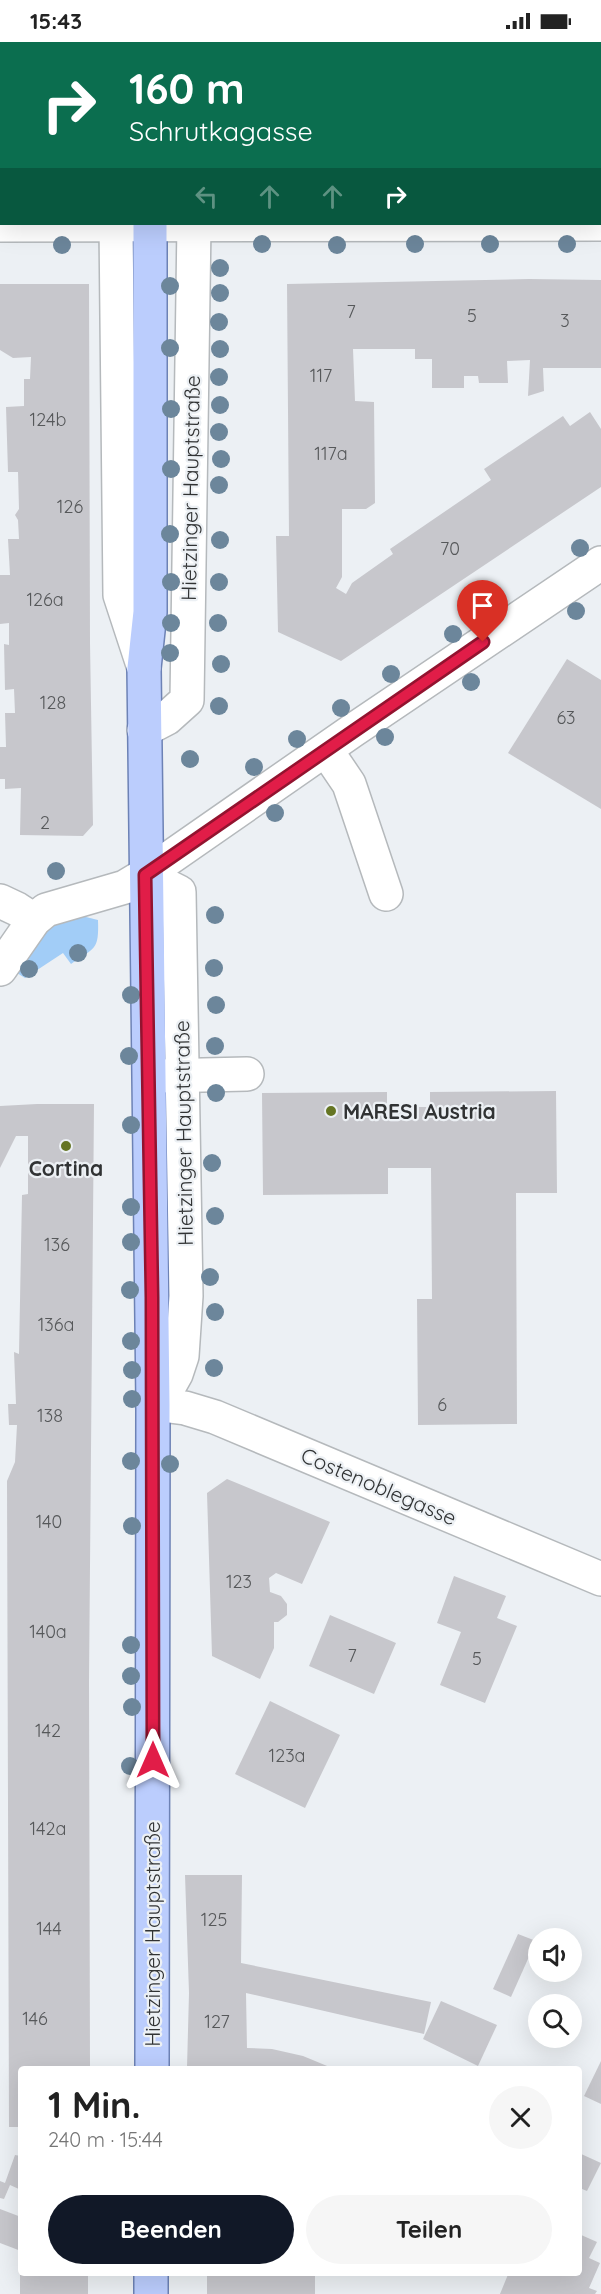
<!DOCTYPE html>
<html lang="de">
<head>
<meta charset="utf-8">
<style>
  body { margin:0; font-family:Quicksand,sans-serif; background:#f6f6f6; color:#222; height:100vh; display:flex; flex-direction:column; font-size:22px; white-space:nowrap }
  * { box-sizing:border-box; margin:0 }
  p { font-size:20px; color:#767676 }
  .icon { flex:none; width:33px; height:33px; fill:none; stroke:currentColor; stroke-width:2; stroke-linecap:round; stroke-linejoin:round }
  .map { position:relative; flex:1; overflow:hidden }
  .details { position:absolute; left:18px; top:2024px; width:564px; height:210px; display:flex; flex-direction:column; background:#fff; border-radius:6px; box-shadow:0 6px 24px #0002 }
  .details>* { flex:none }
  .banner { position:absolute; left:0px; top:0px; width:602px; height:183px; box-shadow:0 6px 24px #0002; background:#0b6e4f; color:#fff; overflow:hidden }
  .controls { position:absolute; left:528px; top:1886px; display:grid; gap:12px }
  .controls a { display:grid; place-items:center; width:54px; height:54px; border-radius:50%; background:#fff; box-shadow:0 6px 24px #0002; font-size:30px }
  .pin { position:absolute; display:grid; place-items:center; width:51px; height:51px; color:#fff; margin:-62px -26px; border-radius:50% 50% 50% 0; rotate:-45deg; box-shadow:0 0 6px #0007 }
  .pin .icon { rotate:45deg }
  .me { position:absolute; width:66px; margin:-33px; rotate:0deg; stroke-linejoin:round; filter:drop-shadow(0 0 4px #0008) }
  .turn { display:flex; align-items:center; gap:21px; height:126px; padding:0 30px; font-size:27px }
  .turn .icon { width:78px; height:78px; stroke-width:2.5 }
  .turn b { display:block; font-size:42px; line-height:51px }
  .lanes { display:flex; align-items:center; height:57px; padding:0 30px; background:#0003; justify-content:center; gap:30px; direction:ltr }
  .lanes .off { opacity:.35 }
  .round { display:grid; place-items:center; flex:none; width:63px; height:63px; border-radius:32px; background:#f6f6f6 }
  .head { display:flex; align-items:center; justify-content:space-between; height:102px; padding:0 30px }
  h1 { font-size:36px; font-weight:800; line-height:45px }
  .primary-button { display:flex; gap:12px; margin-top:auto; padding:12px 30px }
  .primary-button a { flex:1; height:69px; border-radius:36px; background:#111827; color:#fff; font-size:24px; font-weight:800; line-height:69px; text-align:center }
  .primary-button a+a { background:#f6f6f6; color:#222 }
  .status { display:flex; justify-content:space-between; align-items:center; height:42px; padding:0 30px; background:#fff; direction:ltr }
  .status svg { height:16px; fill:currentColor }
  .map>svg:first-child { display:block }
</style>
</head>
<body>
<div class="status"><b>15:43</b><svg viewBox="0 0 49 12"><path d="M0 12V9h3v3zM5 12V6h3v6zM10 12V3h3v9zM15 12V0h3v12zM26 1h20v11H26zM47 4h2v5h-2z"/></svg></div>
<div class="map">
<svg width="601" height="2252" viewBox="0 0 601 2252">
  <rect width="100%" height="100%" fill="#ecf0f4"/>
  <path fill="#a2cdf7" d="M68 875H86L98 878C99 909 95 905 71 922L63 911 25 936 17 931C30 904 40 887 68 875Z"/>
  <g fill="#c7c7cc">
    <path d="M529 237 601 238V326H543L544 349 528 354 530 318 507 319 508 341H479L478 334H464V346H432V317H415V307H353L355 359 374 360 375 461 366 467H342V535L336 546 346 552 352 541 393 512 390 507 491 438 484 427 563 374 570 384 590 370 601 387V445L341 619 278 590 276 494H289L287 242Z"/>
    <path d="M0 242H89L90 601 93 783 83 794 20 793 21 746 5 747V737H0V705H6L5 671H15L14 647 5 648 4 602 9 603V581L0 582V533H10L8 497H19L18 478 15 473 19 467 18 430H8L6 365 24 364V337H30L31 315 13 316 0 308Z"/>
    <path d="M567 617 601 638V767L508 711Z"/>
    <path d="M556 1049 557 1151H516L517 1382 418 1383 417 1257H432L431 1126H388V1152L263 1153 262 1051 387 1050V1065H430V1050Z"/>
    <path d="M37 1062H94L89 1639 90 2026H21V2085H9L7 1439 15 1420 17 1383H9L8 1362H16L14 1310 19 1312 22 1153 28 1152V1094H16L0 1126V1064Z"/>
    <path d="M227 1437 330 1480 302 1542 276 1531 269 1536 270 1550 281 1554 287 1562V1573L278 1580H274V1606L260 1637 212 1614 207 1451Z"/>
    <path d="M454 1534 506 1554 497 1576 517 1584 485 1661 440 1643 461 1590 437 1581Z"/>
    <path d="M330 1573 396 1601 374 1652 309 1624Z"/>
    <path d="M270 1659 340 1693 305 1766 235 1732Z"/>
    <path d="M185 1833H242L241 1921 431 1960 424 1992 246 1951 247 2006 272 2007 303 2014 332 2026H187L189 1951Z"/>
    <path d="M518 1892 536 1899 511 1955 493 1947Z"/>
    <path d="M441 1959 497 1983 478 2024 423 1997Z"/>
    <path d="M601 2019V2062L584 2054Z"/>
    <path d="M579 2111 601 2121 587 2149 582 2147 579 2154Z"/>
    <path d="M15 2113 21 2114V2148L10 2143 4 2157 0 2156V2139L5 2141Z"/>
    <path d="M0 2167 21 2175V2209L0 2201Z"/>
    <path d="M579 2192 597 2200 589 2216 600 2221 589 2246 597 2249 595 2252H500L509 2230H579Z"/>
    <rect x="20" y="2230" width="68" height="22"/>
    <rect x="207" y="2230" width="108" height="22"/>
  </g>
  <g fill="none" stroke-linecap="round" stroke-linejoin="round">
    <g stroke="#b5b9bc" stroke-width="36">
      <g id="minor">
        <path d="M116 0V2"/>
        <path d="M194 2V0"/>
        <path d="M116 182 120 553 144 626"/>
        <path d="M0 183 601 182"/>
        <path d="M144 688 167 676 187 658 194 182"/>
        <path d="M326 708 349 742 386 852"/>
        <path d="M145 833 179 850 186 1254 182 1314 176 1332 167 1348 153 1362"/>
        <path d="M0 859 17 867 34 878"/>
        <path d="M0 927 34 878 46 868 125 845 145 833 352 689 601 521"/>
        <path d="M159 1034 247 1032"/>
        <path d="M153 1362 185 1366 215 1375 601 1537"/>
      </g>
    </g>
    <g stroke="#6d82b5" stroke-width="36">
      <g id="major">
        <path d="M150 2V0"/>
        <path d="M150 182V570L144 626 153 1362 152 2026"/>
        <path d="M151 2252V2230"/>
      </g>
    </g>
    <use href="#minor" stroke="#fff" stroke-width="33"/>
    <use href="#major" stroke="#bbcdfd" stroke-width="33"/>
  </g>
  <g fill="#6c869b">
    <circle cx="262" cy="202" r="9"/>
    <circle cx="415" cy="202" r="9"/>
    <circle cx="490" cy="202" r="9"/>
    <circle cx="567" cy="202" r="9"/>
    <circle cx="62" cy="203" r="9"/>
    <circle cx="337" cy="203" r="9"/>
    <circle cx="220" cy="226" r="9"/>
    <circle cx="170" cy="244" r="9"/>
    <circle cx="220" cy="251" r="9"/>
    <circle cx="219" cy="280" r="9"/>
    <circle cx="170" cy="306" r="9"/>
    <circle cx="220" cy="307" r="9"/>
    <circle cx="219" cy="335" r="9"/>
    <circle cx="220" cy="363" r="9"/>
    <circle cx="171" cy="367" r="9"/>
    <circle cx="219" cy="390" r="9"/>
    <circle cx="221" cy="417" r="9"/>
    <circle cx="171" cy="427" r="9"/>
    <circle cx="219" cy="443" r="9"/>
    <circle cx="170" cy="492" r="9"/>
    <circle cx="220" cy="498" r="9"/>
    <circle cx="580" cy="506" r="9"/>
    <circle cx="171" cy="540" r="9"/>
    <circle cx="219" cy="540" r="9"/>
    <circle cx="576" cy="569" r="9"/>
    <circle cx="171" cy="581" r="9"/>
    <circle cx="218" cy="581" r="9"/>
    <circle cx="453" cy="592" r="9"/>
    <circle cx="170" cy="611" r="9"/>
    <circle cx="221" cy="622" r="9"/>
    <circle cx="391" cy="632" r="9"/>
    <circle cx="471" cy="640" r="9"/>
    <circle cx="219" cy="664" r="9"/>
    <circle cx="341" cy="666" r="9"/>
    <circle cx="385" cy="695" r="9"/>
    <circle cx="297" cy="697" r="9"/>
    <circle cx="190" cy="717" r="9"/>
    <circle cx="254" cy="725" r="9"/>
    <circle cx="275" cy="771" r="9"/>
    <circle cx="56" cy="829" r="9"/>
    <circle cx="215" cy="873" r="9"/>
    <circle cx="78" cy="911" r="9"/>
    <circle cx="214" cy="926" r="9"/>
    <circle cx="29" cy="927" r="9"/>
    <circle cx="131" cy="953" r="9"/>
    <circle cx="216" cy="963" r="9"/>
    <circle cx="215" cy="1004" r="9"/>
    <circle cx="129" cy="1014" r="9"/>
    <circle cx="216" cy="1051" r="9"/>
    <circle cx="131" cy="1083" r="9"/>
    <circle cx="212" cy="1121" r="9"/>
    <circle cx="131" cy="1165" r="9"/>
    <circle cx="215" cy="1174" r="9"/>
    <circle cx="131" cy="1200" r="9"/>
    <circle cx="210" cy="1235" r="9"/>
    <circle cx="130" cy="1248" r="9"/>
    <circle cx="215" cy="1270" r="9"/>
    <circle cx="131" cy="1299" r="9"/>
    <circle cx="214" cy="1326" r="9"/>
    <circle cx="132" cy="1328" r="9"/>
    <circle cx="132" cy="1357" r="9"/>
    <circle cx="131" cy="1419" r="9"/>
    <circle cx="170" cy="1422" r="9"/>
    <circle cx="132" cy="1484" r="9"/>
    <circle cx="131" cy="1603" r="9"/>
    <circle cx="131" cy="1634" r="9"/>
    <circle cx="132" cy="1665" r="9"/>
    <circle cx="130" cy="1724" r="9"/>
  </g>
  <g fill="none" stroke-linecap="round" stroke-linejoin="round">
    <g stroke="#92132f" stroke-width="15">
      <path id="route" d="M153 1718 152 1255 145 833 483 600"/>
    </g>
    <use href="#route" stroke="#e11d48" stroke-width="10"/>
  </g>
  <g fill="#657523" stroke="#ecf0f4" stroke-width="2">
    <circle cx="331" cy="1069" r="6"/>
    <circle cx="66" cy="1104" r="6"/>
  </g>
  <g text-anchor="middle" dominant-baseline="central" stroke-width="4.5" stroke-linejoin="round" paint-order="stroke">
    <g font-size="18" fill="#56585a">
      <text x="351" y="269">7</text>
      <text x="472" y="273">5</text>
      <text x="565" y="278">3</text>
      <text x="321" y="333">117</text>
      <text x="48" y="377">124b</text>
      <text x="331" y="411">117a</text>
      <text x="70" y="464">126</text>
      <text x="450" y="506">70</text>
      <text x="45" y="557">126a</text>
      <text x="53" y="660">128</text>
      <text x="566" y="675">63</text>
      <text x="45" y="780">2</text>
      <text x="57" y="1202">136</text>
      <text x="56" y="1282">136a</text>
      <text x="442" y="1362">6</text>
      <text x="50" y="1373">138</text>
      <text x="49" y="1479">140</text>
      <text x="239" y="1539">123</text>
      <text x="48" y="1589">140a</text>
      <text x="352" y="1613">7</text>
      <text x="477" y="1616">5</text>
      <text x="48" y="1688">142</text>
      <text x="287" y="1713">123a</text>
      <text x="48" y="1786">142a</text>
      <text x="214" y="1877">125</text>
      <text x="49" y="1886">144</text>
      <text x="35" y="1976">146</text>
      <text x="217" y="1979">127</text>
    </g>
    <g font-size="21" fill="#313334" stroke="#ecf0f4">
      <text transform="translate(190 446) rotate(-89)">Hietzinger Hauptstraße</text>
      <text transform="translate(183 1091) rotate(-91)">Hietzinger Hauptstraße</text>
      <text transform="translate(379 1444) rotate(23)">Costenoblegasse</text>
      <text transform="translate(152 1892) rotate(-90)">Hietzinger Hauptstraße</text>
    </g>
    <g font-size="21" font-weight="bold" fill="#313334" stroke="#ecf0f4" text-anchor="start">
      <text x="343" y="1069">MARESI Austria</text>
      <text x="66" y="1126" text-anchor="middle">Cortina</text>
    </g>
  </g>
</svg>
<div class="controls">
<a><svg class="icon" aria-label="sound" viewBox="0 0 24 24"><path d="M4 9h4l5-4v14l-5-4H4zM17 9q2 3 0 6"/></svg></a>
<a><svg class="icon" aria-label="search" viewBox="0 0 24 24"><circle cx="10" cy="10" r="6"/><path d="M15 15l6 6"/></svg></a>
</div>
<div class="pin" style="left:483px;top:600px;background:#d93025"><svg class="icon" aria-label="arrive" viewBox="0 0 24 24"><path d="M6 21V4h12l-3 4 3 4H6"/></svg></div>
<svg class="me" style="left:153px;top:1718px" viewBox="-20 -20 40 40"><path d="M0-17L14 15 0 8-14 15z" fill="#e11d48" stroke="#fff" stroke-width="4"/></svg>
<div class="banner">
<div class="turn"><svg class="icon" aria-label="right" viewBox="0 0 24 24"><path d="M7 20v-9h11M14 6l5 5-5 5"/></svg><div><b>160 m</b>Schrutkagasse</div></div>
<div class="lanes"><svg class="icon off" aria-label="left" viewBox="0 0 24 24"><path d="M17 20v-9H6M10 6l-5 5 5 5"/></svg><svg class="icon off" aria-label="ahead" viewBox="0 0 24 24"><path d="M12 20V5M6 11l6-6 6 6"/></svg><svg class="icon off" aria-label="ahead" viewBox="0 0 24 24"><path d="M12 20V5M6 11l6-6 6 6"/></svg><svg class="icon" aria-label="right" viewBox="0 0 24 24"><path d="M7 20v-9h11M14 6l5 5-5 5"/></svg></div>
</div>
<section class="details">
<div class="head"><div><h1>1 Min.</h1><p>240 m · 15:44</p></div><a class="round"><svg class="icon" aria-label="close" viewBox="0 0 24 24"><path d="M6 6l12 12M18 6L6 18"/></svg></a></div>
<div class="primary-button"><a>Beenden</a><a>Teilen</a></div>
</section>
</div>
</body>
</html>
